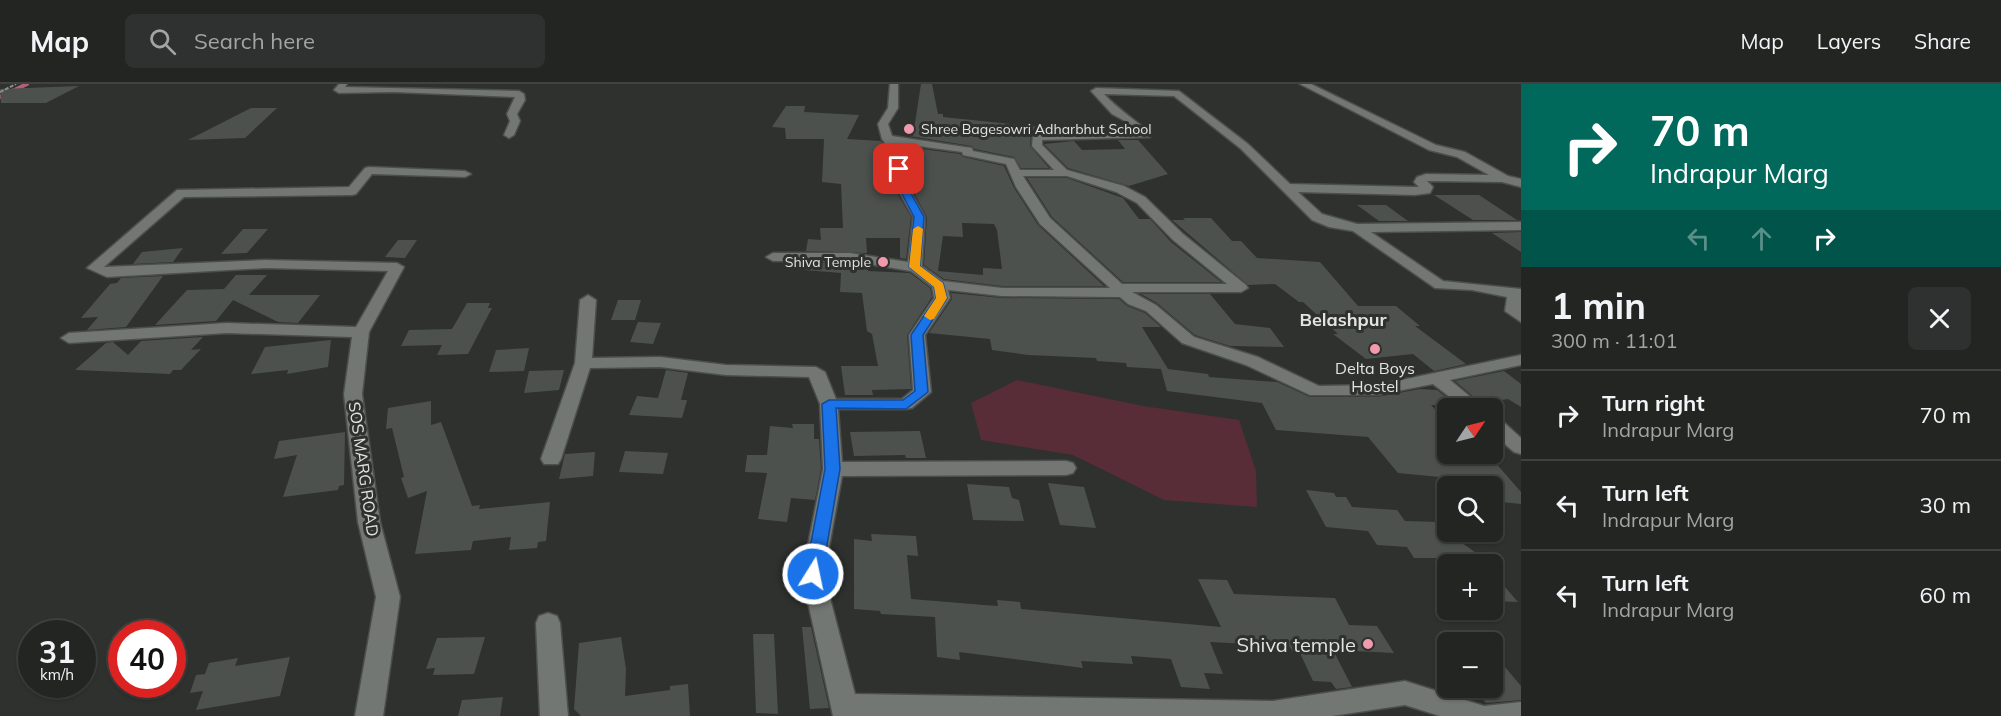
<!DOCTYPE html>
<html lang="en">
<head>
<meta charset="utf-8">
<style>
  body { margin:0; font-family:Mulish,sans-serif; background:#2e312f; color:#f1f3f6; height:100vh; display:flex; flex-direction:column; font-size:22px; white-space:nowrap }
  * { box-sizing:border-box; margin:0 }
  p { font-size:20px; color:#a2a5a5 }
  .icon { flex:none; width:33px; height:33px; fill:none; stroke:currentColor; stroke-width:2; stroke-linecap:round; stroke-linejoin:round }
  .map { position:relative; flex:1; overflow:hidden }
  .sheet { display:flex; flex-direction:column; background:#222522; width:480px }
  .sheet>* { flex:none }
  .banner { background:#00695c; color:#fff; overflow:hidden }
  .needle { width:39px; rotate:55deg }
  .tools { position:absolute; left:1437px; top:314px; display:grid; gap:12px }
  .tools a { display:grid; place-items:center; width:66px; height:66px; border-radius:9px; background:#222522; box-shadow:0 2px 4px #0004,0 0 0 2px #3f4240; font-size:30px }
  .speed { position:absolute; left:18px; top:536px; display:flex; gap:12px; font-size:30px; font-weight:700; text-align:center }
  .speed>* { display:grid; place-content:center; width:78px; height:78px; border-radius:50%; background:#222522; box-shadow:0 2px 4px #0004,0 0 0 2px #3f4240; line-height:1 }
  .speed small { font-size:15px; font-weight:400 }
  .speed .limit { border:9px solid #d22; background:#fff; color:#111 }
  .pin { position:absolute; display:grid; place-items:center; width:51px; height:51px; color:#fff; margin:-26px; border-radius:12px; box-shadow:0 3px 9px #0006 }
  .me { position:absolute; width:66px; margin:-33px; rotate:10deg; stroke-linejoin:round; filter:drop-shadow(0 0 4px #0008) }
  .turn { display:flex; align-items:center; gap:21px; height:126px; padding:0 30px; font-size:27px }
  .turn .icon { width:78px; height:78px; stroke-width:2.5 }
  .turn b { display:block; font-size:42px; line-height:51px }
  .lanes { display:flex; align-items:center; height:57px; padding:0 30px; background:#0003; justify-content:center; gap:30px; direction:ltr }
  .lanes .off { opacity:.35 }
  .round { display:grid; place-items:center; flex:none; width:63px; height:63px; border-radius:9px; background:#2e312f }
  .overview { display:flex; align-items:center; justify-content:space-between; height:102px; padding:0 30px }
  h1 { font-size:36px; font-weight:700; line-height:45px }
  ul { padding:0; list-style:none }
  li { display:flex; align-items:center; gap:18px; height:90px; padding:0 30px; border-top:2px solid #3f4240 }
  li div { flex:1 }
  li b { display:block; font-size:22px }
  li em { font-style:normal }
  header { display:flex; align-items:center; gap:36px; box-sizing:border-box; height:84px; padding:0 30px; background:#222522; border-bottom:2px solid #3f4240 }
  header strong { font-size:28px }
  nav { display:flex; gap:33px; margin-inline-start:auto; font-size:21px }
  .search { width:420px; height:54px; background:#2e312f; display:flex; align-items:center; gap:15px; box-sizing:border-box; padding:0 21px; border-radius:9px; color:#a2a5a5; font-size:22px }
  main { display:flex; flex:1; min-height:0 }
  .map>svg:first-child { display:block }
</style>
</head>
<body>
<header>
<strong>Map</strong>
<div class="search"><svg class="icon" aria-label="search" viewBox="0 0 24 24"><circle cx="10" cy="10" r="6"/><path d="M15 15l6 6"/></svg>Search here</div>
<nav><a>Map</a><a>Layers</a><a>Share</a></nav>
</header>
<main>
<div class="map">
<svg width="1521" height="632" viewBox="0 0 1521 632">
  <rect width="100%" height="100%" fill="#2e312e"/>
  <path fill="#592d37" d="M1017 296 1143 322 1239 336 1256 387 1257 423 1164 416 1073 371 981 356 971 319Z"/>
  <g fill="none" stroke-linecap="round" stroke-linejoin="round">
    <path stroke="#af6274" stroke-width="4" d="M0 13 27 0"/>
  </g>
  <g fill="#4d514e" fill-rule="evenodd">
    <path d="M921 0H932L938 30H943V33L1051 44 1052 48 1031 49 1030 62 1049 84H1021L1014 73 975 65 972 62 903 51 913 52Z"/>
    <path d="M79 2 46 19H1L0 5Z"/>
    <path d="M786 22H805L804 28 859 31 847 55 881 57 886 64 896 107 911 133 906 175 900 174V154H866L867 169 806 167 808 155 821 156 820 144H843L841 100 822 98 824 55H786L785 44 772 43Z"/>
    <path d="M251 24H277L245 54 188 56Z"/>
    <path d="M1118 56H1138L1168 90 1129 102 1068 84 1044 60 1074 57 1082 66 1125 65Z"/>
    <path d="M899 62 960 70 963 73 1004 82 1014 104 1038 141 1104 202H1002L944 195 924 181 927 133 912 105ZM962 139 994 140 997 146 1002 185 983 184V191L938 187 943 152 963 153Z"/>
    <path d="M1027 94H1067L1123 114 1139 135H1150L1171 158 1221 198H1123L1052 133Z"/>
    <path d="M1434 111H1479L1517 136H1473Z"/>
    <path d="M1357 121H1386L1408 137H1379Z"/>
    <path d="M1183 134H1211L1232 157H1241L1257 174 1320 178 1358 222H1396L1420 242H1415L1466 280 1434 287 1413 270 1366 275 1333 250H1338L1303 218H1299L1275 200 1248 201 1172 136H1185Z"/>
    <path d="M243 145H268L247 169 221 170Z"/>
    <path d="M1521 148V168L1492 149Z"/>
    <path d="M398 156H417L405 174 385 173Z"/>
    <path d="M183 164 173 178 133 180 142 168Z"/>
    <path d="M805 179H850L868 182V187L910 189 930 204 932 213 907 251 911 305 872 306 873 311H845L841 282H878L872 250 867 247 862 209 840 208 841 189 804 186Z"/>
    <path d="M236 191H267L249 211H320L298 239 278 238 233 216 216 237 155 241 187 206 224 205Z"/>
    <path d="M163 192 126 243 87 246 98 233 81 234 110 200 117 199 121 194Z"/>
    <path d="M951 209 1002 214 1119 215 1127 222 1145 229 1161 243H1142L1168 285 1208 290 1209 293 1277 298 1310 313H1377L1420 305 1437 306 1456 321H1431L1448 339V369H1487L1521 408V420L1492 417V402H1456L1450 394 1398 389 1368 353 1276 346 1262 319 1167 307 1161 285 1127 283 1126 279 1097 277 1096 274 1028 271 992 266 990 255 929 249 952 215Z"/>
    <path d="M1141 210H1210L1235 240 1270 244 1284 263 1230 262 1195 251 1157 219Z"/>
    <path d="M618 216H641L635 236H611Z"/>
    <path d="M467 219H490L488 224H492L468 270 437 271 442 261 401 262 409 246 452 245Z"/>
    <path d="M638 238 661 239 653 260 630 258Z"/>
    <path d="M203 253 191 266 201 265 181 286H173L170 290 75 286 106 259 113 258 128 271 141 257Z"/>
    <path d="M331 256 328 283 287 290 288 286 251 290 265 263Z"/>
    <path d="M529 264 524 287 489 288 496 266Z"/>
    <path d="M564 286 559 306 524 309 529 287Z"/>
    <path d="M666 286 688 289 681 316H687L682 334 629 331 637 312 658 314Z"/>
    <path d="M1504 287 1521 300V323L1508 315 1481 319 1455 297Z"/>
    <path d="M431 317V341L441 338 472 422 480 421 479 425 550 418 546 457 538 458 537 464 509 466 511 453 473 457 471 466 415 470 427 407 408 414 401 394 404 393 392 344 386 345 388 324Z"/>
    <path d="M792 340H814V355H819L821 385 815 416 791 414 787 438 758 435 767 389 745 388 747 371H767L770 342 793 344Z"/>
    <path d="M920 347 926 374H906L905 371 854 372 850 348Z"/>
    <path d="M345 348 344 401 339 402 338 406 283 413 297 371 274 375 279 357Z"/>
    <path d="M625 367 668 369 663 390 619 388Z"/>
    <path d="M595 368 593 392 559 395 565 370Z"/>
    <path d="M1048 399 1084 403 1096 444 1060 441Z"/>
    <path d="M967 400 1009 403 1012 414 1019 416 1024 437 973 436Z"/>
    <path d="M1306 406 1334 409 1336 413H1346L1352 423 1397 426 1405 437 1439 438 1447 448 1483 474H1414L1407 463 1377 461 1368 447 1326 443Z"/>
    <path d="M871 450 916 452 918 472 907 471 911 515 984 521 998 522 997 516 1020 518 1021 525 1221 543 1198 495 1227 496 1234 510 1335 514 1349 541 1377 542 1394 569 1333 566 1352 603 1336 605 1331 598 1313 597 1300 569 1293 568 1289 562 1210 558 1223 590 1204 589 1210 605 1181 603 1171 575 1131 572 1133 580 1081 577 1083 584 959 568 960 576 937 573 935 533 881 530 880 527 854 525V455L872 457Z"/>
    <path d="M1492 488 1518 518 1492 517Z"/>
    <path d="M802 543H811L829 624 810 625Z"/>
    <path d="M753 550H774L778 630 756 629Z"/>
    <path d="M485 553 474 590 433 591 435 584 426 585 437 554Z"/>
    <path d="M621 553 626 585 625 612 670 606V602L688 600 690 632H581L574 625 579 559Z"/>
    <path d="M290 573 280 612 196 626 203 607 190 609 196 591 205 590 209 579 238 574 235 582Z"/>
    <path d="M1492 583H1505L1521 602V616L1486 619 1473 603H1492Z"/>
    <path d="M503 613 500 632H458L462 616Z"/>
  </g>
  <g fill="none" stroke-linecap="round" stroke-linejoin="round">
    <g stroke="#4b4e4c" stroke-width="3">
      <g id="minor">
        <path d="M339 0H347L345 3 519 7 524 10 525 16 517 30 520 37 514 51 509 54 504 51 510 37 507 30 515 13 394 8 339 9 334 6Z"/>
        <path d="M890 0H898V24L888 40 892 52 972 64 973 67 1014 75 1020 86H1054L1032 62 1033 51 1137 48 1125 37 1112 30 1091 7 1096 4 1179 7 1248 60 1290 100 1415 103H1419L1414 98 1417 93 1426 90 1489 91 1457 73 1429 66 1300 0H1311L1436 61 1465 68 1508 92 1521 95V103L1502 98 1427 97 1433 103 1430 109 1415 111 1298 108 1322 130 1357 140 1521 138V146L1371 148 1443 197 1521 205V238L1505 227 1507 213 1472 206 1435 204 1353 147 1329 143 1312 136 1240 64 1174 12 1104 10C1118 25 1134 35 1150 49V53L1042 56V61L1067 86 1124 102 1145 113 1183 150 1246 201 1248 204 1241 208H1132L1156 221 1194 253 1258 273 1319 302 1377 301 1521 271V281L1450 296 1484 324H1464L1433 300 1377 311H1310L1246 281 1182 259 1146 227 1128 220 1120 213 1002 212 948 206 950 214 925 251 931 308 912 324 906 325H838L842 378 1066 377 1073 379 1076 384 1073 389 1066 391 842 392 824 491 855 610 1273 617 1405 597 1484 622 1521 618V632H1440L1405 621 1332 632H833L802 491 823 385 820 320 809 293 726 291 660 283 590 284 561 375 558 380H544L541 375 575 279 580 216 588 211 596 216 592 274 660 273 726 281 816 283 825 288 836 315H902L913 306 909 251 934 214 932 203 911 187 850 177H773L766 173 773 169H850L908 178 913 133 898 106 888 63 882 55 878 40 888 24ZM896 59 962 68 963 71 1006 80 1016 103 1040 140 1110 204H1002L943 197 922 182 925 133 910 106ZM1023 92H1067L1116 108 1137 119 1173 156 1227 200H1122L1050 134Z"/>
        <path d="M369 83 465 87 471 90 465 93 372 90 356 110 352 111 184 113 104 183 265 176 397 179 404 183 369 248 362 310 380 438 400 513 383 632H355L376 513 358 438 344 310 352 253 227 249 69 259 61 254 69 249 227 239 356 243 388 187 265 184 107 193 87 184 177 106 349 103 365 84Z"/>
        <path d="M1492 332 1499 334 1521 354V370L1514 368 1492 349Z"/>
        <path d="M548 529 557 532 560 539 568 632H540L536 539 539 532Z"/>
      </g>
    </g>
    <path stroke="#8c8f8c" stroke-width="2" stroke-dasharray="4 1.5" stroke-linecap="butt" d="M0 8 16 0"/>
    <use href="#minor" fill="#737773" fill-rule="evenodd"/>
  </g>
  <path fill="#1a73e8" stroke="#114b97" stroke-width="1.5" d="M899 82 903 85 909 106 924 133 920 182 943 199 947 214 923 251 928 308 906 325 836 324 840 385 822 490 819 495H807L805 490 825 385 822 320 829 316H903L915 307 911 251 936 214 934 203 909 183 914 133 900 106 894 85Z"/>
  <path fill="#f59e0b" d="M918 142 923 145 920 182 943 199 947 214 934 235 930 236 924 232 936 214 934 203 909 183 913 145Z"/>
  <g fill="#f29aad" stroke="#2e312e" stroke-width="2">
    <circle cx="909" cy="45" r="6"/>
    <circle cx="883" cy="178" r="6"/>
    <circle cx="1375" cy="265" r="6"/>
    <circle cx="1368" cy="560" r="6"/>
  </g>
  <g text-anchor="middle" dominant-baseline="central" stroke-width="6" stroke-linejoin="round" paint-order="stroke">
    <g font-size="14" fill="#e2e4e2" stroke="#2e312e" text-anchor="start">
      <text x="921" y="45">Shree Bagesowri Adharbhut School</text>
      <text x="871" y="178" text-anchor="end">Shiva Temple</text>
    </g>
    <g font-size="16" fill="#e2e4e2" stroke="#2e312e">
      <text x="1375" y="284">Delta Boys<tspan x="1375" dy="18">Hostel</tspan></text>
    </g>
    <g font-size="16" fill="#e2e4e2" stroke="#2e312e">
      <text transform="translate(364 385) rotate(82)">SOS MARG ROAD</text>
    </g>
    <g font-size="18" font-weight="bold" fill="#e2e4e2" stroke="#2e312e">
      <text x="1343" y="235">Belashpur</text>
    </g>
    <g font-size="20" fill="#e2e4e2" stroke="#2e312e" text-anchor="end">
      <text x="1356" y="560">Shiva temple</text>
    </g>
  </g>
</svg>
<div class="tools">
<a><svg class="needle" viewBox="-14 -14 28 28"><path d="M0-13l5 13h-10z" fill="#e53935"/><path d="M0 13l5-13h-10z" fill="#a2a5a5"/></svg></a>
<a><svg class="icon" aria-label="search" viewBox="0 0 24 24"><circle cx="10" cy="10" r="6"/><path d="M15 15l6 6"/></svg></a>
<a>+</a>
<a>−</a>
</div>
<div class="speed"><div>31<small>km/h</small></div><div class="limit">40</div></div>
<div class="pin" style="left:899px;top:85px;background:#d93025"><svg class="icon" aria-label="arrive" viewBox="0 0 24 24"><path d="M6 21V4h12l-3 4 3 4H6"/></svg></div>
<svg class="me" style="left:813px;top:490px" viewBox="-20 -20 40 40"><circle r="17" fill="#1a73e8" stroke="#fff" stroke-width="3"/><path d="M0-11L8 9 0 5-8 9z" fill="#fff"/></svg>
</div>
<section class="sheet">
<div class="banner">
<div class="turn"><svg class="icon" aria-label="right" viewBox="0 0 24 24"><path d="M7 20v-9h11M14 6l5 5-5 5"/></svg><div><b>70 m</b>Indrapur Marg</div></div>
<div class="lanes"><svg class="icon off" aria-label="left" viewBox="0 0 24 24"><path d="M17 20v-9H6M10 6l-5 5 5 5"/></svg><svg class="icon off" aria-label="ahead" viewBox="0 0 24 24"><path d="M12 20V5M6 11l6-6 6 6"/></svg><svg class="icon" aria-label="right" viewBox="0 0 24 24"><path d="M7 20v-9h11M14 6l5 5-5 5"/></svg></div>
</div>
<div class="overview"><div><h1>1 min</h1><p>300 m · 11:01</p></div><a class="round"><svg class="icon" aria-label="close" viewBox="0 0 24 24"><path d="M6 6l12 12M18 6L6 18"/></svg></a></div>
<ul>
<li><svg class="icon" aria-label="right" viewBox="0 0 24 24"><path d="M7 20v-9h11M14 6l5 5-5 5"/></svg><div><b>Turn right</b><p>Indrapur Marg</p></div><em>70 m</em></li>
<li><svg class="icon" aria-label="left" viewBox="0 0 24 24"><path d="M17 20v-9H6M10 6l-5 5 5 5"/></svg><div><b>Turn left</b><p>Indrapur Marg</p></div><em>30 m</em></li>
<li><svg class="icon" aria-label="left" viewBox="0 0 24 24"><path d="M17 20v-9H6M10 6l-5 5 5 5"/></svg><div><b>Turn left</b><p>Indrapur Marg</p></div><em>60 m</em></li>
</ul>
</section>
</main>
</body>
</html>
